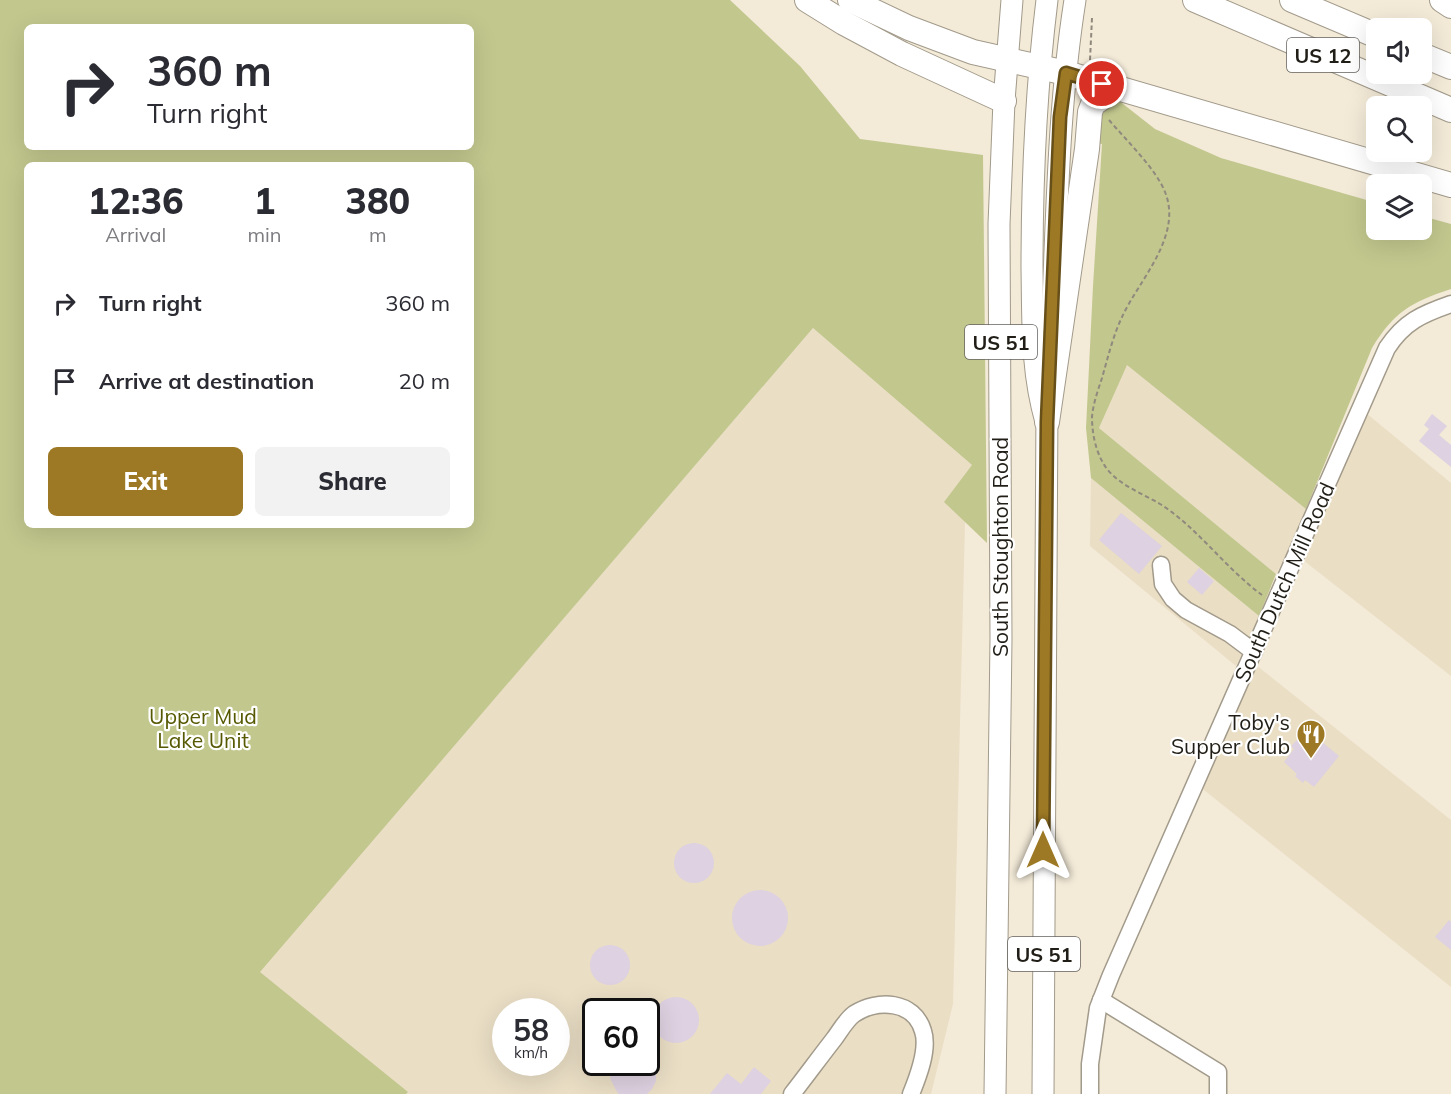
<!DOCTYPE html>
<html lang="en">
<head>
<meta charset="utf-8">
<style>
  body { margin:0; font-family:Mulish,sans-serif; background:#f2f2f3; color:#2b2b33; height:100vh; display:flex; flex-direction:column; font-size:22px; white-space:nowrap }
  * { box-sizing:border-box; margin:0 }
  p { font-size:20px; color:#7c7c81 }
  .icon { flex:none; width:33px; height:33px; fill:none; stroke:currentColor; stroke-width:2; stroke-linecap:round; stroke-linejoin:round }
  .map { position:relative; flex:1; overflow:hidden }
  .details { position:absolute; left:24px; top:162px; width:450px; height:366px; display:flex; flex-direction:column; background:#fff; border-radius:9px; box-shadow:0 6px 24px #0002 }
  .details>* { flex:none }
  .banner { position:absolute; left:24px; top:24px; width:450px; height:126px; border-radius:9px; box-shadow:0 6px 24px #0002; background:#fff; color:#2b2b33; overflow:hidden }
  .tools { position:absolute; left:1366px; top:18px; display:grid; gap:12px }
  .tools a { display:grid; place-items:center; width:66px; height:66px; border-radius:9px; background:#fff; box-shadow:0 6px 24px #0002; font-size:30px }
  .speed { position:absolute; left:492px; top:998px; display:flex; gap:12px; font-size:30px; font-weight:700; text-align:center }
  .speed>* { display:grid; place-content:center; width:78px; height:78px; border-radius:50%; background:#fff; box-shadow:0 6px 24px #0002; line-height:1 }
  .speed small { font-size:15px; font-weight:400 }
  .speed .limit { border:3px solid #111; border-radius:9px; background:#fff; color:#111 }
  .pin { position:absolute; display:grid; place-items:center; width:51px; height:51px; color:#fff; margin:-26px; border:3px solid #fff; border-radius:50%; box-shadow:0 2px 6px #0007 }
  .me { position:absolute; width:66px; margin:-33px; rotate:0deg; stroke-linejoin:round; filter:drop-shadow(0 0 4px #0008) }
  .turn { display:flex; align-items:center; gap:21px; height:126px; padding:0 24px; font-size:27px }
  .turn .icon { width:78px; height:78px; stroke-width:2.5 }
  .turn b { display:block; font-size:42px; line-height:51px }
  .eta { display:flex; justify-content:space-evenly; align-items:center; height:102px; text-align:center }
  .eta b { font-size:36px; font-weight:800; line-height:42px }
  .action { display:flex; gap:12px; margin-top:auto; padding:12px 24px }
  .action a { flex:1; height:69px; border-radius:9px; background:#9d7925; color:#fff; font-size:24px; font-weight:800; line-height:69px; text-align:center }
  .action a+a { background:#f2f2f3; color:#2b2b33 }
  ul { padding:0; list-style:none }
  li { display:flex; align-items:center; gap:18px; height:78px; padding:0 24px }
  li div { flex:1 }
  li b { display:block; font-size:22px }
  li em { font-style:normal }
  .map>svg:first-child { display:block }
</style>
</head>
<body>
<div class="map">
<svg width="1451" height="1094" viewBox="0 0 1451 1094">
  <rect width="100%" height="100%" fill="#f3ead8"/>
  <g fill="#eadec5" fill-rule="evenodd">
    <path d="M813 328 973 466 945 502 965 522 953 1004 931 1094H406L407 1092 259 972ZM506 1011H556V1062H506ZM596 1011H646V1062H596Z"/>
    <path d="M1127 364 1319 519 1366 413 1451 483V676L1289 549 1276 574 1099 428Z"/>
    <path d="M1091 478 1259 616 1236 666 1090 546Z"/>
    <path d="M1256 665 1451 820V987L1199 786Z"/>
  </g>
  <g fill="#c2c78e" fill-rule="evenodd">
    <path d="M0 0H730L800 66 860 139 983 155 987 543 944 502 972 465 813 328 260 972 408 1092 406 1094H0ZM27 27H471V147H27ZM27 165H471V525H27Z"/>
    <path d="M1118 100 1155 129 1221 158 1377 203V230H1422V216L1451 224V289C1411 302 1394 312 1372 348L1306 509 1127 365 1099 428 1276 574 1259 616 1091 478 1086 428 1093 286 1102 144 1097 143 1099 114Z"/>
  </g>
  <g fill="#ded1e1">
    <path d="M1432 414 1447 426 1439 435 1451 445V467L1419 441 1429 429 1424 425Z"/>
    <path d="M1121 513 1162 546 1139 574 1099 540Z"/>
    <path d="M1199 568 1214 581 1202 595 1187 582Z"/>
    <path d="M1310 732 1339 756 1314 787 1305 780 1303 783 1295 776 1297 774 1284 762 1294 749 1291 746 1297 740 1300 743Z"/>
    <circle cx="694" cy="863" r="20"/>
    <circle cx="760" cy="918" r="28"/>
    <path d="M1449 920 1451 922V950L1435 937Z"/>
    <circle cx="610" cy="965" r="20"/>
    <circle cx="676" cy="1020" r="23"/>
    <path d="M646 1057 654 1065 656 1073V1081L652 1089 647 1094H619L617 1092 610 1078 614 1063 646 1062Z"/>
    <path d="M754 1067 771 1081 761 1094H710L727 1073 741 1084Z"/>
  </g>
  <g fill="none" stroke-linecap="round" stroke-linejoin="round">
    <g stroke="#a29a8a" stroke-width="19">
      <g id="minor">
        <path d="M1161 565 1163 584 1173 599 1186 610 1230 634 1254 652"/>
        <path d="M1101 1000 1218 1072V1094"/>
        <path d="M792 1094C806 1076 820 1057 834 1039 840 1031 846 1020 854 1014 877 999 914 1000 923 1031 929 1049 918 1077 911 1094"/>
        <path d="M1090 1094V1064L1098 1008 1111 975 1387 348C1404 322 1422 314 1451 304"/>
      </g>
    </g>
    <g stroke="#a29a8a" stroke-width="23">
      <g id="major">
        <path d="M1052 325C1057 216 1058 108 1075 0"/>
        <path d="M1046 422C1031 370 1033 321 1032 268 1032 178 1036 89 1047 0"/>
        <path d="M995 1094 1001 639 999 224 1004 101 1012 0"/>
        <path d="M1043 1094 1047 407"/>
      </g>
    </g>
    <g stroke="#a29a8a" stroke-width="26">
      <g id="highway">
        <path d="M807 0 844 23 902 54 1004 101"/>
        <path d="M850 0 909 28 973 52 1066 73 1451 185"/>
        <path d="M1195 0 1451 110"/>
        <path d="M1292 0 1377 36"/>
        <path d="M1442 0 1451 6"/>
        <path d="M1422 55 1451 67"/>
        <path d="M1047 422 1087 149 1090 112 1093 104 1116 88"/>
      </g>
    </g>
    <g stroke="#90897d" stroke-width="2" stroke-dasharray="4.5 3" stroke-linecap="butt">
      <path d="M1090 60 1092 18"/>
      <path d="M1109 120C1126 140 1156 169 1165 192 1183 236 1139 280 1122 317 1113 336 1108 357 1102 378 1098 390 1093 404 1092 417 1092 432 1095 448 1102 461 1113 483 1140 492 1160 504 1197 527 1225 568 1262 595"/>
    </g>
    <use href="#minor" stroke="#fff" stroke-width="16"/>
    <use href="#major" stroke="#fff" stroke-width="21"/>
    <use href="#highway" stroke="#fff" stroke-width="24"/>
  </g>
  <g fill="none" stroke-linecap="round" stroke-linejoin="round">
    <g stroke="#664f18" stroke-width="15">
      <path id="route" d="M1043 850 1047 422 1060 117 1066 73 1102 84"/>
    </g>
    <use href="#route" stroke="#9d7925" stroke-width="10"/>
  </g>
  <defs>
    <g id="restaurant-pin" transform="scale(1.5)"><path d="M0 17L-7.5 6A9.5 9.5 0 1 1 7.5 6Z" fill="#9d7925" stroke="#fff"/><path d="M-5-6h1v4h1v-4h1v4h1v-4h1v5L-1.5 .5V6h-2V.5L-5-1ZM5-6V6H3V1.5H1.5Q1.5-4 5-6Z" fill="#fff"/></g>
  </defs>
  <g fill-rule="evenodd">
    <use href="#restaurant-pin" x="1311" y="734"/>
  </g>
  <g text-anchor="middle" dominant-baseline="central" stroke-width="4.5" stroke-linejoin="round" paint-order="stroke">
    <g fill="#fff" stroke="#64625d" stroke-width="1.5">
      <rect x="1287" y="38" width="72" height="34" rx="4.5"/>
      <rect x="965" y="325" width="72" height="34" rx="4.5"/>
      <rect x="1008" y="937" width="72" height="34" rx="4.5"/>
    </g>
    <g font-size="20" font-weight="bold" fill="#211e17">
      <text x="1323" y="55">US 12</text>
      <text x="1001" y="342">US 51</text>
      <text x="1044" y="954">US 51</text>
    </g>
    <g font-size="21" fill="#211e17" stroke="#fff">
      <text transform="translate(1000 547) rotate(-90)">South Stoughton Road</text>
      <text transform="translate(1284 582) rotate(-66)">South Dutch Mill Road</text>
    </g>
    <g font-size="21" fill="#565901" stroke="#fff">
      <text x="203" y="716">Upper Mud<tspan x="203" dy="24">Lake Unit</tspan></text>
    </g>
    <g font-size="21" fill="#211e17" stroke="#fff" text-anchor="end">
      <text x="1290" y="722">Toby's<tspan x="1290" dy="24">Supper Club</tspan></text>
    </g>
  </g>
</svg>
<div class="tools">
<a><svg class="icon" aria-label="sound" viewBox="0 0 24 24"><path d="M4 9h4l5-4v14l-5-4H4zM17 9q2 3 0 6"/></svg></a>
<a><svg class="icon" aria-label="search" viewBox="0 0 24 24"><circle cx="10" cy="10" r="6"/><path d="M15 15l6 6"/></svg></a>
<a><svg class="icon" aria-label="layers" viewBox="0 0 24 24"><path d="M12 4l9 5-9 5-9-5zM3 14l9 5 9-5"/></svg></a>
</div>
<div class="speed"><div>58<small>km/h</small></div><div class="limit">60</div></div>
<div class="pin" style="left:1102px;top:84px;background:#d93025"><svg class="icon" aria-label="arrive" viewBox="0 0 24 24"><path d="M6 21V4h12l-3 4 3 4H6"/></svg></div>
<svg class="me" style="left:1043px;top:850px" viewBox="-20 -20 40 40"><path d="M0-17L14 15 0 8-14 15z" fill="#9d7925" stroke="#fff" stroke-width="4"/></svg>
<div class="banner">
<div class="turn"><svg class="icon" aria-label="right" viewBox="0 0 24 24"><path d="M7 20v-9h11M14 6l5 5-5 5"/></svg><div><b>360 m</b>Turn right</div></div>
</div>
<section class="details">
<div class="eta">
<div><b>12:36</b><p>Arrival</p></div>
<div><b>1</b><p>min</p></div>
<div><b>380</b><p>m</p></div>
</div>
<ul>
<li><svg class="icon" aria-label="right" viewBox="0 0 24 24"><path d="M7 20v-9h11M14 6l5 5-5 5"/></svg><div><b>Turn right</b></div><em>360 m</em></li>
<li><svg class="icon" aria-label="arrive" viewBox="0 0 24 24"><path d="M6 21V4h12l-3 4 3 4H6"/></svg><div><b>Arrive at destination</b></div><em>20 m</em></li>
</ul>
<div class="action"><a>Exit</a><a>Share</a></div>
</section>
</div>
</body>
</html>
